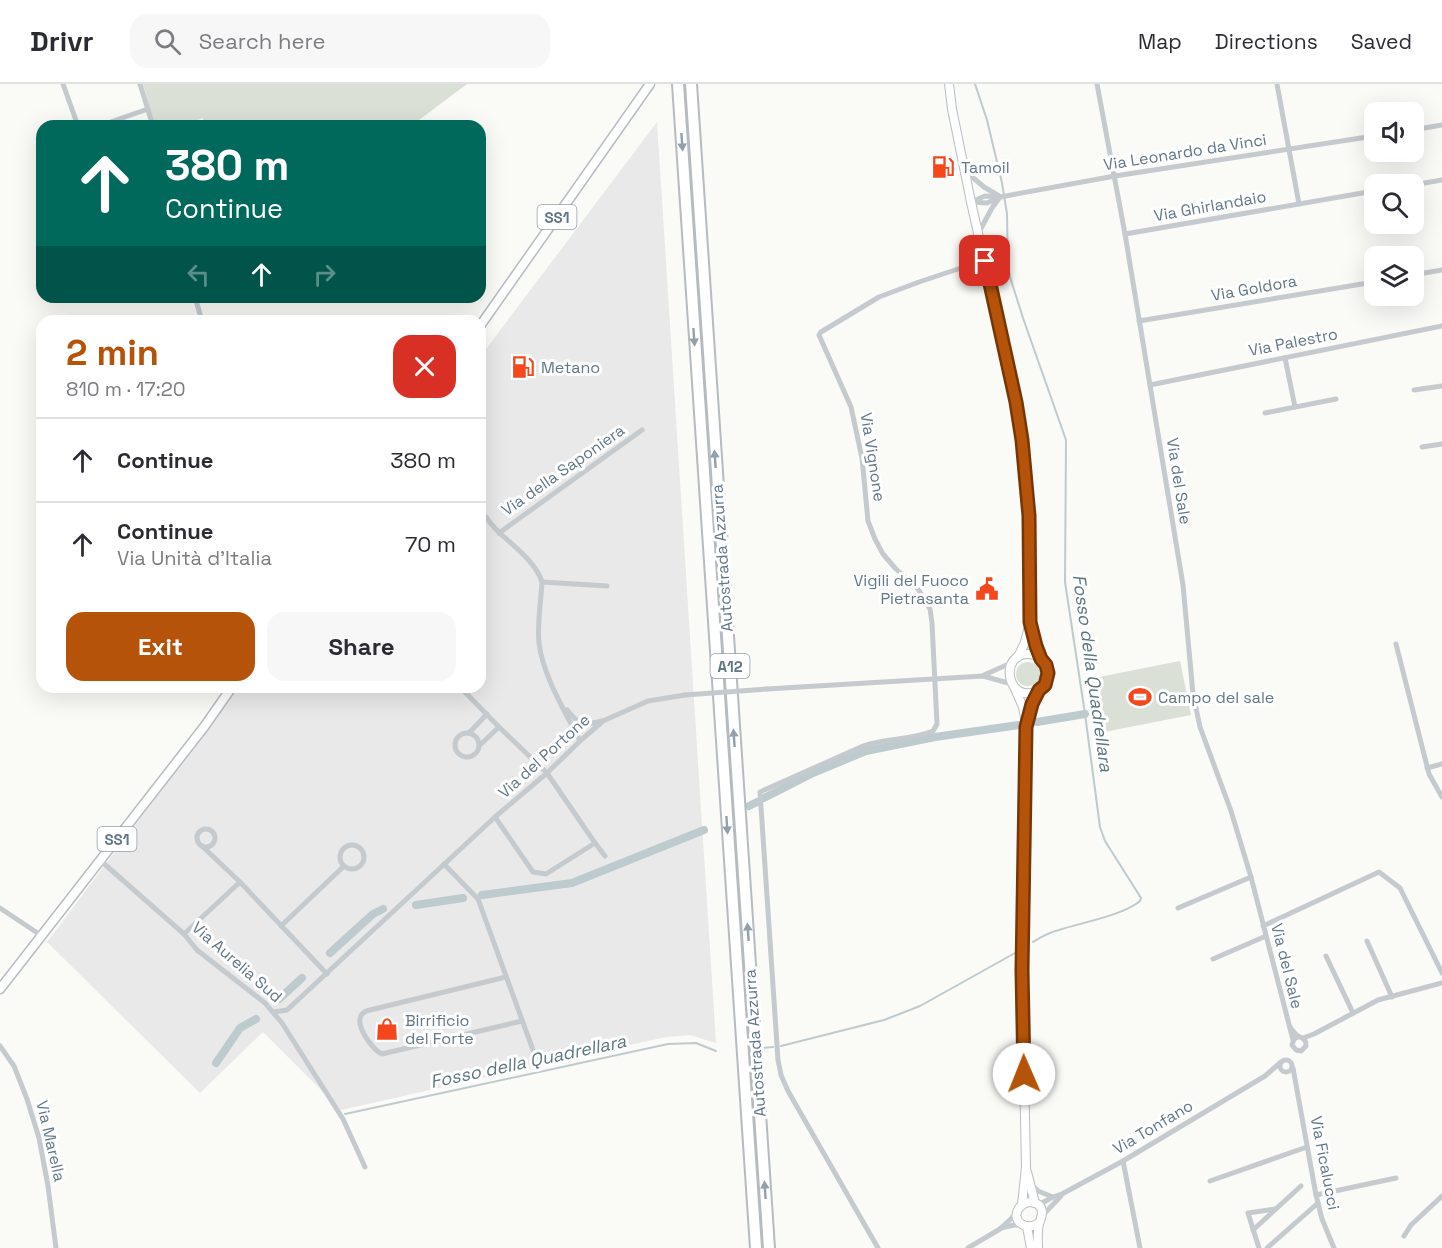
<!DOCTYPE html>
<html lang="en">
<head>
<meta charset="utf-8">
<style>
  body { margin:0; font-family:"Space Grotesk",sans-serif; background:#f7f7f7; color:#2b2b33; height:100vh; display:flex; flex-direction:column; font-size:22px; white-space:nowrap }
  * { box-sizing:border-box; margin:0 }
  p { font-size:20px; color:#7c7c81 }
  .icon { flex:none; width:33px; height:33px; fill:none; stroke:currentColor; stroke-width:2; stroke-linecap:round; stroke-linejoin:round }
  .map { position:relative; flex:1; overflow:hidden }
  .panel { position:absolute; left:36px; top:231px; width:450px; height:378px; display:flex; flex-direction:column; background:#fff; border-radius:18px; box-shadow:0 6px 24px #0002 }
  .panel>* { flex:none }
  .guide { position:absolute; left:36px; top:36px; width:450px; height:183px; border-radius:18px; box-shadow:0 6px 24px #0002; background:#00695c; color:#fff; overflow:hidden }
  .controls { position:absolute; left:1364px; top:18px; display:grid; gap:12px }
  .controls a { display:grid; place-items:center; width:60px; height:60px; border-radius:12px; background:#fff; box-shadow:0 6px 24px #0002; font-size:30px }
  .pin { position:absolute; display:grid; place-items:center; width:51px; height:51px; color:#fff; margin:-26px; border-radius:12px; box-shadow:0 3px 9px #0006 }
  .me { position:absolute; width:66px; margin:-33px; rotate:359deg; stroke-linejoin:round; filter:drop-shadow(0 0 4px #0008) }
  .turn { display:flex; align-items:center; gap:21px; height:126px; padding:0 30px; font-size:27px }
  .turn .icon { width:78px; height:78px; stroke-width:2.5 }
  .turn b { display:block; font-size:42px; line-height:51px }
  .lanes { display:flex; align-items:center; height:57px; padding:0 30px; background:#0003; justify-content:center; gap:30px; direction:ltr }
  .lanes .off { opacity:.35 }
  .round { display:grid; place-items:center; flex:none; width:63px; height:63px; border-radius:18px; background:#f7f7f7 }
  .headline { display:flex; align-items:center; justify-content:space-between; height:102px; padding:0 30px }
  h1 { font-size:36px; font-weight:800; line-height:45px; color:#b45309 }
  .primary-button { display:flex; gap:12px; margin-top:auto; padding:12px 30px }
  .primary-button a { flex:1; height:69px; border-radius:18px; background:#b45309; color:#fff; font-size:24px; font-weight:800; line-height:69px; text-align:center }
  .primary-button a+a { background:#f7f7f7; color:#2b2b33 }
  ul { padding:0; list-style:none }
  li { display:flex; align-items:center; gap:18px; height:84px; padding:0 30px; border-top:2px solid #e1e1e2 }
  li div { flex:1 }
  li b { display:block; font-size:22px }
  li em { font-style:normal }
  header { display:flex; align-items:center; gap:36px; box-sizing:border-box; height:84px; padding:0 30px; background:#fff; border-bottom:2px solid #e1e1e2 }
  header strong { font-size:28px }
  nav { display:flex; gap:33px; margin-inline-start:auto; font-size:21px }
  .search { width:420px; height:54px; background:#f7f7f7; display:flex; align-items:center; gap:15px; box-sizing:border-box; padding:0 21px; border-radius:18px; color:#7c7c81; font-size:22px }
  .map>svg:first-child { display:block }
</style>
</head>
<body>
<header>
<strong>Drivr</strong>
<div class="search"><svg class="icon" aria-label="search" viewBox="0 0 24 24"><circle cx="10" cy="10" r="6"/><path d="M15 15l6 6"/></svg>Search here</div>
<nav><a>Map</a><a>Directions</a><a>Saved</a></nav>
</header>
<div class="map">
<svg width="1442" height="1164" viewBox="0 0 1442 1164">
  <rect width="100%" height="100%" fill="#fafaf7"/>
  <path fill="#e8e9e8" d="M657 38 716 959 690 951 666 953 341 1026 263 948 200 1009 47 858 239 603H480V273Z"/>
  <g fill="#dae0d6">
    <path d="M143 0H467L411 42H204L203 34 178 42H155Z"/>
    <path d="M1180 577 1191 631 1099 649 1089 595Z"/>
    <circle cx="1028" cy="590" r="12"/>
  </g>
  <g fill="none" stroke-linecap="round" stroke-linejoin="round">
    <g stroke="#bdcace" stroke-width="2">
      <path d="M975 0 987 36 1002 99 1007 130 1008 183 1010 193 1023 234 1066 356 1065 498 1085 630 1100 743 1105 757 1141 814 1140 817C1124 831 1080 839 1059 846 1050 848 1041 853 1033 858"/>
      <path d="M781 962 884 936 920 922 1015 869"/>
      <path d="M762 964 773 963"/>
      <path d="M345 1030 668 960 696 959 716 967"/>
    </g>
    <g stroke="#bdcace" stroke-width="8">
      <path d="M1037 638 1085 630"/>
      <path d="M764 714 813 689 866 667 935 653 1019 641"/>
      <path d="M749 722 757 718"/>
      <path d="M482 811 572 799 704 746"/>
      <path d="M416 821 463 814"/>
      <path d="M330 869 373 830 383 825"/>
      <path d="M279 915 302 894"/>
      <path d="M216 979 240 944 256 935"/>
    </g>
    <g stroke="#b7bec3" stroke-width="10">
      <g id="secondary">
        <path d="M949 0 952 25 971 118 1016 318 1022 356 1029 433 1030 538 1025 558 1018 573"/>
        <path d="M1031 540 1041 574"/>
        <path d="M1015 605 1023 623 1026 639"/>
        <path d="M1027 1088 1035 1119"/>
        <path d="M1022 1121 1026 1083 1022 886 1026 643C1028 636 1029 628 1031 621 1036 607 1055 596 1045 580 1042 575 1036 571 1030 570 998 567 1006 623 1039 606"/>
        <path d="M1027 1143 1031 1164"/>
        <path d="M1038 1164C1038 1157 1037 1148 1039 1140 1042 1132 1046 1121 1032 1118 1027 1118 1022 1120 1019 1124 1010 1137 1027 1148 1039 1139"/>
      </g>
    </g>
    <g stroke="#b6bcc1" stroke-width="11">
      <g id="primary">
        <path d="M480 242 650 0"/>
        <path d="M0 905 204 643 232 603"/>
      </g>
    </g>
    <g stroke="#b6bbbf" stroke-width="14">
      <g id="highway">
        <path d="M678 0 756 1164"/>
        <path d="M691 0 769 1164"/>
      </g>
    </g>
    <g stroke="#c5cace" stroke-width="5">
      <path d="M63 0 78 42"/>
      <path d="M140 0 153 42"/>
      <path d="M1097 0 1125 150 1183 501 1193 610 1200 643 1231 727 1251 793 1293 956"/>
      <path d="M1277 0 1299 120"/>
      <path d="M99 42 148 25"/>
      <path d="M1413 46 1442 41"/>
      <path d="M965 87 984 103 999 112"/>
      <path d="M1413 101 1442 96"/>
      <path d="M971 118 985 112 1000 113 1115 92 1374 52"/>
      <path d="M972 118 987 119 998 114"/>
      <path d="M978 150 992 124 1000 113"/>
      <path d="M1125 150 1374 107"/>
      <path d="M1413 191 1442 186"/>
      <path d="M195 213 202 237"/>
      <path d="M1139 237 1374 198"/>
      <path d="M1285 274 1295 323"/>
      <path d="M1150 301 1442 242"/>
      <path d="M1414 306 1442 302"/>
      <path d="M1265 329 1336 315"/>
      <path d="M1422 363 1442 360"/>
      <path d="M480 435 486 433C491 440 496 446 502 451 517 465 536 479 542 498"/>
      <path d="M499 449 642 346"/>
      <path d="M1396 560 1429 690 1442 713"/>
      <path d="M984 591 1011 579"/>
      <path d="M460 603 499 643 547 689 595 759 605 772"/>
      <path d="M767 605 983 592 1012 600"/>
      <path d="M567 626C580 642 582 642 602 637"/>
      <path d="M469 649 487 630"/>
      <circle cx="467" cy="661" r="12"/>
      <path d="M580 657C565 627 543 592 539 559 537 541 541 517 542 498L607 502"/>
      <path d="M479 662 499 643"/>
      <path d="M1427 684 1442 680"/>
      <path d="M495 733 533 788 546 790 595 759"/>
      <circle cx="206" cy="754" r="9"/>
      <circle cx="352" cy="773" r="12"/>
      <path d="M202 762 240 798 327 890"/>
      <path d="M101 777 184 850 197 866 265 919 282 939 343 1035 365 1083"/>
      <path d="M444 780 478 815 537 977"/>
      <path d="M0 824 42 852"/>
      <path d="M1178 824 1251 793"/>
      <path d="M281 842 344 782"/>
      <path d="M1263 842 1379 788 1400 804 1442 889"/>
      <path d="M184 850 240 798"/>
      <path d="M1367 857 1392 913"/>
      <path d="M1326 872 1353 929"/>
      <path d="M1213 875 1266 852"/>
      <path d="M506 893 366 927C362 930 361 930 360 935 358 945 373 966 382 970L522 937"/>
      <path d="M274 928 287 926 495 733 547 689 580 657 603 637 648 617 685 611"/>
      <path d="M1290 943C1292 946 1295 950 1298 952 1303 955 1306 954 1306 962L1301 967 1296 966 1292 961 1294 955 1298 953"/>
      <path d="M1303 954 1314 950 1378 916 1442 899"/>
      <path d="M0 962 14 982 27 1015 39 1054 48 1102 56 1164"/>
      <circle cx="1286" cy="982" r="6"/>
      <path d="M1293 984 1316 1111 1322 1135 1334 1164"/>
      <path d="M1123 1077 1140 1164"/>
      <path d="M1210 1097 1307 1063"/>
      <path d="M1031 1100 1038 1107 1053 1113"/>
      <path d="M1316 1111 1396 1094"/>
      <path d="M1038 1121 1053 1113 1062 1110 1123 1077 1265 992 1281 978"/>
      <path d="M1043 1131 1061 1112"/>
      <path d="M1001 1144 1014 1141H1021"/>
      <path d="M1253 1146 1301 1102"/>
      <path d="M1404 1152 1411 1141 1442 1112"/>
      <path d="M878 1164 788 1007 781 991 778 976 760 708 863 662C886 654 911 656 933 647L937 640 932 539 930 525 918 505 895 484 883 470 875 455 868 437 862 374 851 323 819 251 821 248 879 213 919 198 985 176"/>
      <path d="M968 1164 1000 1145 1016 1130"/>
      <path d="M1259 1164 1248 1129 1275 1125"/>
      <path d="M1267 1164 1318 1119"/>
    </g>
    <use href="#secondary" stroke="#fff" stroke-width="8"/>
    <use href="#primary" stroke="#fff" stroke-width="8"/>
    <use href="#highway" stroke="#fff" stroke-width="10"/>
    <path stroke="#c5cace" stroke-width="5" d="M685 611 767 605"/>
  </g>
  <defs><path id="oneway-solid" d="M-6-.8H1V-3.2L6.5 0L1 3.2V.8H-6Z" transform="scale(1.5)"/></defs>
  <g fill="#91a0aa">
    <use href="#oneway-solid" transform="translate(682 58) rotate(86)"/>
    <use href="#oneway-solid" transform="translate(694 253) rotate(86)"/>
    <use href="#oneway-solid" transform="translate(715 375) rotate(-94)"/>
    <use href="#oneway-solid" transform="translate(734 654) rotate(-94)"/>
    <use href="#oneway-solid" transform="translate(727 741) rotate(86)"/>
    <use href="#oneway-solid" transform="translate(748 848) rotate(-94)"/>
    <use href="#oneway-solid" transform="translate(765 1106) rotate(-94)"/>
  </g>
  <g fill="none" stroke-linecap="round" stroke-linejoin="round">
    <g stroke="#753606" stroke-width="15">
      <path id="route" d="M985 177 1016 318 1022 356 1029 432 1030 538 1036 562 1041 575 1046 581 1048 589 1045 601 1039 606 1032 620 1026 643 1022 886 1024 990"/>
    </g>
    <use href="#route" stroke="#b45309" stroke-width="10"/>
  </g>
  <defs>
    <g id="fuel-bare" transform="scale(1.8)"><path d="M-5.5-6h7V0h2V4h1.3V-2.5L3-4.5l.8-.8L6-3V5H2.5V1h-1V6h-7ZM-4.2-4.7v3.2H.2V-4.7Z" fill="#f5471c" stroke="#fff" stroke-width="2.5" paint-order="stroke"/></g>
    <g id="civic-bare" transform="scale(1.8)"><path d="M-.6-6.5H3V-4.5H.6V-3L4-1V1h2V6H-6V1h2V-1L-.6-3ZM-1.2 2.5V6h2.4V2.5Z" fill="#f5471c" stroke="#fff" stroke-width="2.5" paint-order="stroke"/></g>
    <g id="stadium-bare" transform="scale(1.8)"><path d="M0-5a6.5 5 0 1 0 0 10a6.5 5 0 1 0 0-10ZM-3.5-1.8h7v3.6h-7Z" fill="#f5471c" stroke="#fff" stroke-width="2.5" paint-order="stroke"/></g>
    <g id="shop-bare" transform="scale(1.8)"><path d="M-5-2.5h2.3a2.7 3.5 0 0 1 5.4 0H5L5.5 6h-11ZM-1.5-2.5h3a1.5 2.3 0 0 0-3 0Z" fill="#f5471c" stroke="#fff" stroke-width="2.5" paint-order="stroke"/></g>
  </defs>
  <g fill-rule="evenodd">
    <use href="#fuel-bare" x="943" y="83"/>
    <use href="#fuel-bare" x="523" y="283"/>
    <use href="#civic-bare" x="987" y="505"/>
    <use href="#stadium-bare" x="1140" y="613"/>
    <use href="#shop-bare" x="387" y="945"/>
  </g>
  <g text-anchor="middle" dominant-baseline="central" stroke-width="6" stroke-linejoin="round" paint-order="stroke">
    <g fill="#fff" stroke="#91a0aa" stroke-width="1.5">
      <rect x="537.5" y="121" width="39" height="24" rx="4.5"/>
      <rect x="710.5" y="570" width="39" height="24" rx="4.5"/>
      <rect x="97.5" y="743" width="39" height="24" rx="4.5"/>
    </g>
    <g font-size="15" font-weight="bold" fill="#627786">
      <text x="557" y="133">SS1</text>
      <text x="730" y="582">A12</text>
      <text x="117" y="755">SS1</text>
    </g>
    <g font-size="16" fill="#627786" stroke="#fff">
      <text transform="translate(1185 68) rotate(-9)">Via Leonardo da Vinci</text>
      <text transform="translate(1210 122) rotate(-10)">Via Ghirlandaio</text>
      <text transform="translate(1254 204) rotate(-10)">Via Goldora</text>
      <text transform="translate(1293 258) rotate(-11)">Via Palestro</text>
      <text transform="translate(873 373) rotate(81)">Via Vignone</text>
      <text transform="translate(563 386) rotate(-35)">Via della Saponiera</text>
      <text transform="translate(1179 397) rotate(81)">Via del Sale</text>
      <text transform="translate(722 474) rotate(-94)">Autostrada Azzurra</text>
      <text transform="translate(544 672) rotate(-42)">Via del Portone</text>
      <text transform="translate(237 878) rotate(41)">Via Aurelia Sud</text>
      <text transform="translate(1287 882) rotate(76)">Via del Sale</text>
      <text transform="translate(755 959) rotate(-94)">Autostrada Azzurra</text>
      <text transform="translate(1153 1043) rotate(-31)">Via Tonfano</text>
      <text transform="translate(51 1057) rotate(77)">Via Marella</text>
      <text transform="translate(1325 1079) rotate(79)">Via Ficalucci</text>
    </g>
    <g font-size="16" fill="#627786" stroke="#fff" text-anchor="start">
      <text x="961" y="83">Tamoil</text>
      <text x="541" y="283">Metano</text>
      <text x="969" y="496" text-anchor="end">Vigili del Fuoco<tspan x="969" dy="18">Pietrasanta</tspan></text>
      <text x="1158" y="613">Campo del sale</text>
      <text x="405" y="936">Birrificio<tspan x="405" dy="18">del Forte</tspan></text>
    </g>
    <g font-size="18" font-style="italic" fill="#5d777e" stroke="#fff">
      <text transform="translate(1093 589) rotate(82)">Fosso della Quadrellara</text>
      <text transform="translate(528 977) rotate(-12)">Fosso della Quadrellara</text>
    </g>
  </g>
</svg>
<div class="controls">
<a><svg class="icon" aria-label="sound" viewBox="0 0 24 24"><path d="M4 9h4l5-4v14l-5-4H4zM17 9q2 3 0 6"/></svg></a>
<a><svg class="icon" aria-label="search" viewBox="0 0 24 24"><circle cx="10" cy="10" r="6"/><path d="M15 15l6 6"/></svg></a>
<a><svg class="icon" aria-label="layers" viewBox="0 0 24 24"><path d="M12 4l9 5-9 5-9-5zM3 14l9 5 9-5"/></svg></a>
</div>
<div class="pin" style="left:985px;top:177px;background:#d93025"><svg class="icon" aria-label="arrive" viewBox="0 0 24 24"><path d="M6 21V4h12l-3 4 3 4H6"/></svg></div>
<svg class="me" style="left:1024px;top:990px" viewBox="-20 -20 40 40"><circle r="19" fill="#fff"/><path d="M0-13L10 11 0 6-10 11z" fill="#b45309"/></svg>
<div class="guide">
<div class="turn"><svg class="icon" aria-label="ahead" viewBox="0 0 24 24"><path d="M12 20V5M6 11l6-6 6 6"/></svg><div><b>380 m</b>Continue</div></div>
<div class="lanes"><svg class="icon off" aria-label="left" viewBox="0 0 24 24"><path d="M17 20v-9H6M10 6l-5 5 5 5"/></svg><svg class="icon" aria-label="ahead" viewBox="0 0 24 24"><path d="M12 20V5M6 11l6-6 6 6"/></svg><svg class="icon off" aria-label="right" viewBox="0 0 24 24"><path d="M7 20v-9h11M14 6l5 5-5 5"/></svg></div>
</div>
<section class="panel">
<div class="headline"><div><h1>2 min</h1><p>810 m · 17:20</p></div><a class="round" style="background:#d93025;color:#fff"><svg class="icon" aria-label="close" viewBox="0 0 24 24"><path d="M6 6l12 12M18 6L6 18"/></svg></a></div>
<ul>
<li><svg class="icon" aria-label="ahead" viewBox="0 0 24 24"><path d="M12 20V5M6 11l6-6 6 6"/></svg><div><b>Continue</b></div><em>380 m</em></li>
<li><svg class="icon" aria-label="ahead" viewBox="0 0 24 24"><path d="M12 20V5M6 11l6-6 6 6"/></svg><div><b>Continue</b><p>Via Unità d'Italia</p></div><em>70 m</em></li>
</ul>
<div class="primary-button"><a>Exit</a><a>Share</a></div>
</section>
</div>
</body>
</html>
